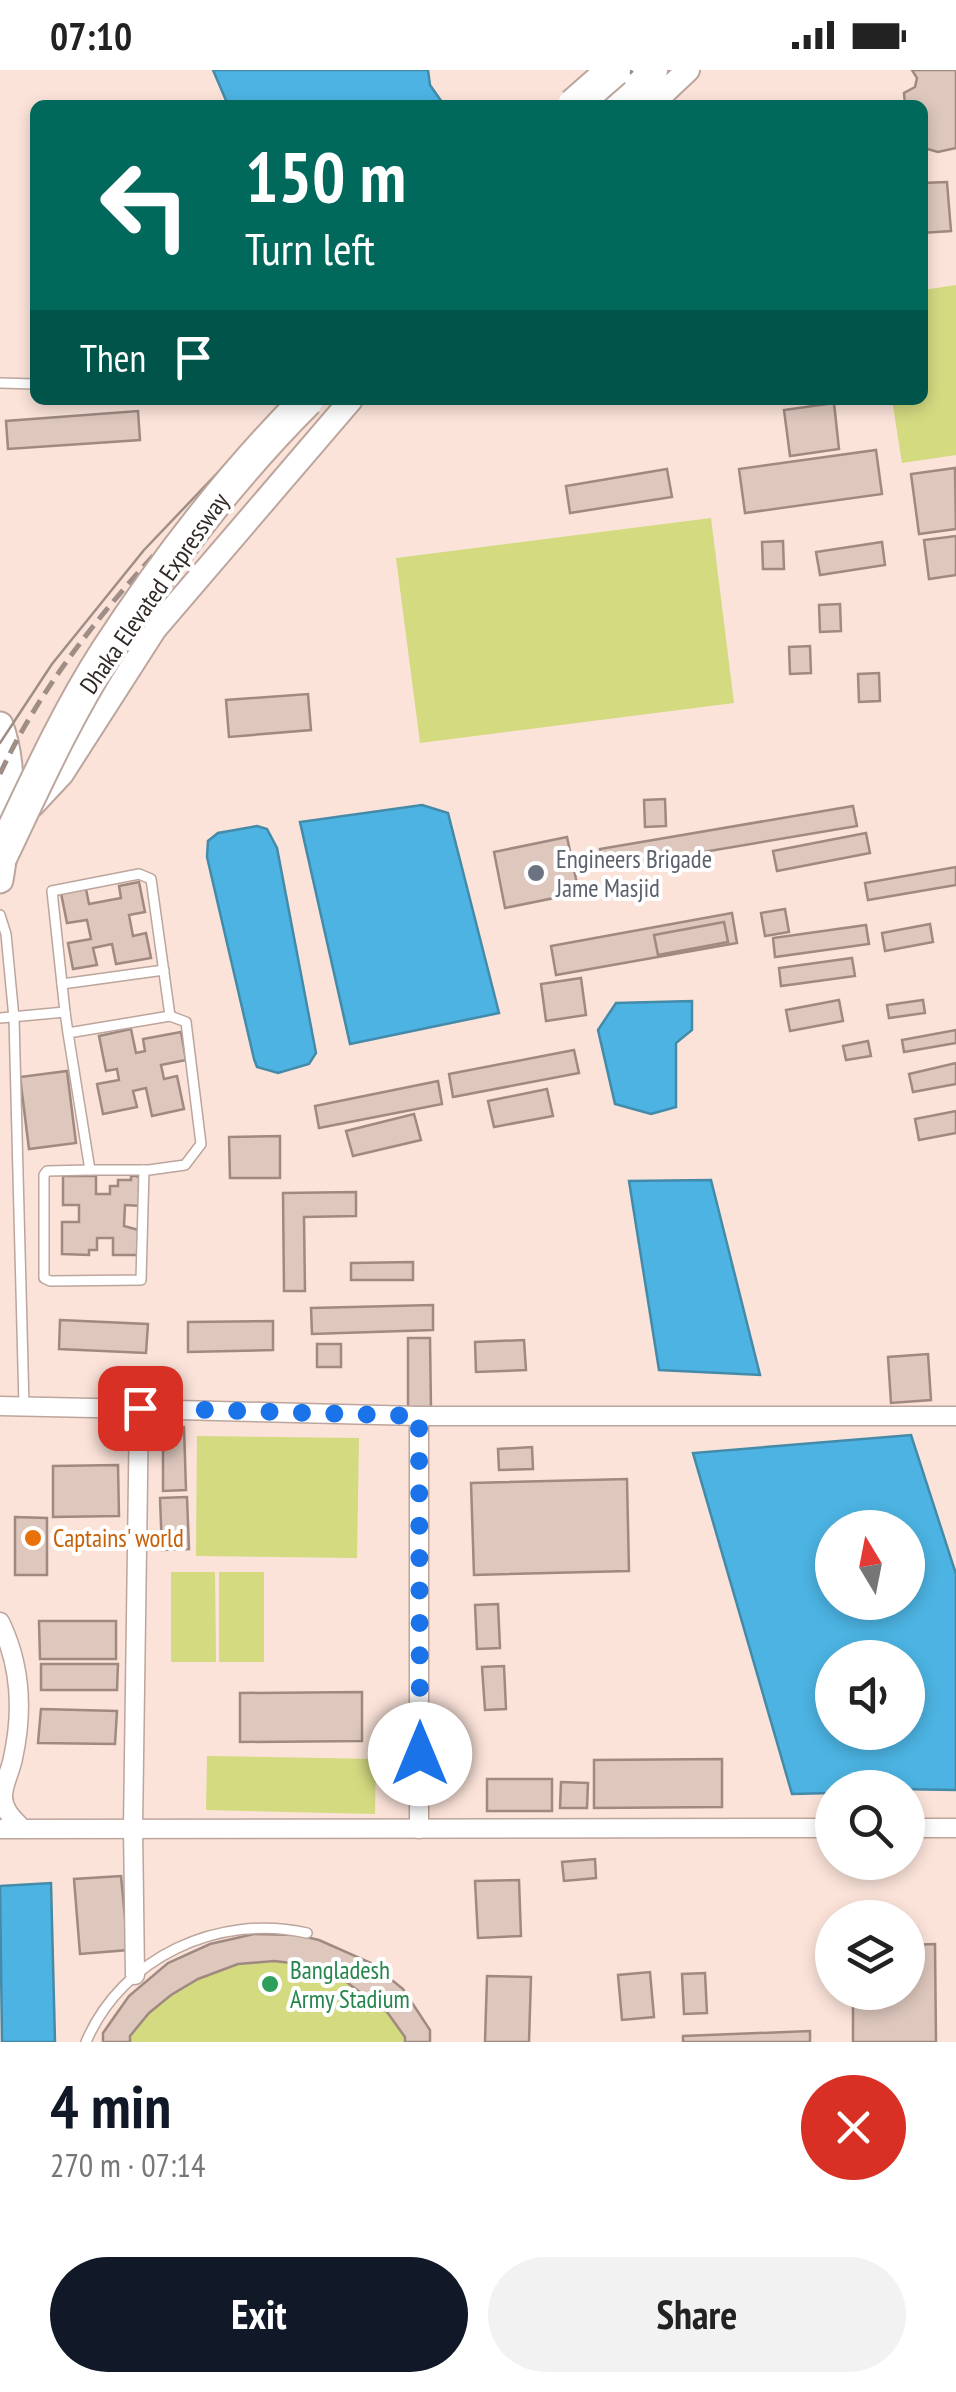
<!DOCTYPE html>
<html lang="en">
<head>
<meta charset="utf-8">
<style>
  body { margin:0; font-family:"PT Sans Narrow",sans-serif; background:#f2f2f2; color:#222; height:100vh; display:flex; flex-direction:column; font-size:38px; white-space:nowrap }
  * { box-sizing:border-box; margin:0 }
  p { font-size:32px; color:#767676 }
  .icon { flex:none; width:55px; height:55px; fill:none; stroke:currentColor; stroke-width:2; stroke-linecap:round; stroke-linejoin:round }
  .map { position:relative; height:1972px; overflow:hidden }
  .side { display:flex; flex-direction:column; background:#fff; flex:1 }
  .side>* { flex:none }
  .banner { position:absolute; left:30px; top:30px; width:898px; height:305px; border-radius:15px; box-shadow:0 5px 15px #0003; background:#00695c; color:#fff; overflow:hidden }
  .needle { width:65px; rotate:350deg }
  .buttons { position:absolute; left:815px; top:1440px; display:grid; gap:20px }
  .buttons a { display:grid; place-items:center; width:110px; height:110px; border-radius:50%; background:#fff; box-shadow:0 5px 15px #0003; font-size:50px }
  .pin { position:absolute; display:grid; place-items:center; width:85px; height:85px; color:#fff; margin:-42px; border-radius:20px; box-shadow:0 5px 15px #0006 }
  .me { position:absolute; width:110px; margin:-55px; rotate:0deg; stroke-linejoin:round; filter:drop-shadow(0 0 8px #0008) }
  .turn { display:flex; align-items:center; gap:35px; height:210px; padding:0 50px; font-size:45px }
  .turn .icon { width:130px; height:130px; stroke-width:2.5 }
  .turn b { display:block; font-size:70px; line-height:85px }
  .then { display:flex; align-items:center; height:95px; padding:0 50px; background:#0003; gap:20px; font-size:38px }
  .round { display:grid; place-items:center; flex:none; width:105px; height:105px; border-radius:52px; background:#f2f2f2 }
  .summary { display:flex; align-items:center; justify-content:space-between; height:170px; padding:0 50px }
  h1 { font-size:60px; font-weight:700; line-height:75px; color:#111827 }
  .action { display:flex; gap:20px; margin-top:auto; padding:20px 50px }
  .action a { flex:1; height:115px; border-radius:60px; background:#111827; color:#fff; font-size:40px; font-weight:700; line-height:115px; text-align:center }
  .action a+a { background:#f2f2f2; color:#222 }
  .status { display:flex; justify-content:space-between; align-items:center; height:70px; padding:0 50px; background:#fff; direction:ltr }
  .status svg { height:28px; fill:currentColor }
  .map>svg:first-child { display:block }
</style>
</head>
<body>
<div class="status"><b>07:10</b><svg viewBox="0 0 49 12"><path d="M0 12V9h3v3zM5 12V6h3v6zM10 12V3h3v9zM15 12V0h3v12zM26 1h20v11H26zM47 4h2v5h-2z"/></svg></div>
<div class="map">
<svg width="956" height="1972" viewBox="0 0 956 1972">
  <rect width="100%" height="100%" fill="#fbe3d9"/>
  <g fill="#d3da80">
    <path d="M956 215V385L902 393 892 330H922L923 220Z"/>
    <path d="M711 448 734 633 420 673 396 488Z"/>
    <path d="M197 1366 359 1368 357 1488 196 1486Z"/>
    <path d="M171 1502H215L216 1592H171Z"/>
    <rect x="219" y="1502" width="45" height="90"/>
    <path d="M207 1686 376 1689 375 1744 206 1740Z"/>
    <path d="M274 1864C330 1868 383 1890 416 1937 424 1948 429 1958 430 1972H103C103 1958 112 1947 120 1937 159 1889 214 1866 274 1864Z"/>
  </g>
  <g fill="#4cb3e2" stroke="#448aa9" stroke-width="2.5" fill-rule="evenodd">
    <path d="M213 0H428L430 15 444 35H228Z"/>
    <path d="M422 735 448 743 499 943 350 974 300 752Z"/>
    <path d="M257 756 267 759 277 778 316 983 309 994 278 1003 257 997 254 989 207 787 208 771 218 763Z"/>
    <path d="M692 931V960L676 973V1037L651 1044 615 1034 598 960 616 933Z"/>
    <path d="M711 1110 760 1305 659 1300 629 1111Z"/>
    <path d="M911 1365 956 1504V1720L832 1718V1723L792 1724 693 1383ZM832 1458H908V1532H832ZM832 1588H908V1662H832Z"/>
    <path d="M51 1813 55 1972H2L0 1816Z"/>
  </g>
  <g fill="#dec7bd" stroke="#9f8980" stroke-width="2.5">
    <path d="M912 0H956V78L938 82 924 78 922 35H905L904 23 915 17 917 8Z"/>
    <path d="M947 112 951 161 922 163V113Z"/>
    <path d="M834 333 839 379 790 386 784 340Z"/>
    <path d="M138 341 140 370 8 379 6 351Z"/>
    <path d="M876 380 882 424 745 443 739 399Z"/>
    <path d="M955 398 956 459 919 464 911 404Z"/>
    <path d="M667 399 672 427 570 443 566 416Z"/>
    <path d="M956 466V505L929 509 924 470Z"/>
    <path d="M783 471 784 499H763L762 472Z"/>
    <path d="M882 472 885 495 820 505 816 482Z"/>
    <path d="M840 534 841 561 820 562 819 535Z"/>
    <path d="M810 576 811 603 790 604 789 577Z"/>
    <path d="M879 603 880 631 859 632 858 604Z"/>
    <path d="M308 624 311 660 229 667 226 630Z"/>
    <path d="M665 729 666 756 645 757 644 730Z"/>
    <path d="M853 736 857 756 603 799 600 779Z"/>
    <path d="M866 763 870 783 777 801 773 781Z"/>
    <path d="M567 767 579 823 505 838 494 782Z"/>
    <path d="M956 797V815L868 830 865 813Z"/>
    <path d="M139 812 145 842 129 845 133 866 146 863 151 888 116 894 112 874 93 878 97 895 73 899 68 873 91 869 87 850 67 853 61 823 86 819 89 834 121 828 119 816Z"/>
    <path d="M785 839 789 862 765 866 761 843Z"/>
    <path d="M732 843 737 873 556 905 551 876Z"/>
    <path d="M724 852 728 872 658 885 654 865Z"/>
    <path d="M930 854 933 872 885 881 882 863Z"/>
    <path d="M866 855 869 874 775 887 773 868Z"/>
    <path d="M852 888 855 906 781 916 779 898Z"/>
    <path d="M581 908 586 945 546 951 541 914Z"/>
    <path d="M839 930 843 951 790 961 786 940Z"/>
    <path d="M923 930 925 943 889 948 887 935Z"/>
    <path d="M131 959 136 983 145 981 143 969 181 962 186 990 161 995 164 1009 177 1006 184 1039 152 1046 146 1018 133 1021 137 1037 103 1044 97 1014 119 1010 117 999 106 1001 99 966Z"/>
    <path d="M956 960V973L904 982 902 970Z"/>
    <path d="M868 971 871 986 846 990 843 976Z"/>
    <path d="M574 980 579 1003 453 1027 449 1004Z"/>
    <path d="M956 993V1014L913 1022 909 1004Z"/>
    <path d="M67 1001 76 1073 29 1079 20 1007Z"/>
    <path d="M438 1011 442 1034 319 1058 315 1036Z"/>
    <path d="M547 1019 553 1046 494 1057 488 1031Z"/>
    <path d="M956 1041V1063L919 1070 915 1049Z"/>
    <path d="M414 1044 421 1070 353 1086 346 1061Z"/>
    <path d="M280 1066V1108H230L229 1067Z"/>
    <path d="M63 1106H96V1124H110V1116H118V1110H131V1106H136L143 1110 141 1136 125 1135 124 1156 142 1161V1185H113V1168H97V1180H89V1185L62 1184V1152H79V1135H63Z"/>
    <path d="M356 1122V1146L304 1147 305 1221H284L283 1123Z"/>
    <path d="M413 1192V1210H351V1193Z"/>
    <path d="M433 1235V1260L312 1264 311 1238Z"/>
    <path d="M60 1250 148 1254 146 1283 59 1279Z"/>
    <path d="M273 1251V1280L188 1282V1252Z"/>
    <path d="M408 1268H430L431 1340H408Z"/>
    <path d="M524 1270 526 1300 476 1302 475 1272Z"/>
    <rect x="317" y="1274" width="24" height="23"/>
    <path d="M928 1284 931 1330 891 1333 888 1287Z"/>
    <path d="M184 1357 186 1420 163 1421V1358Z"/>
    <path d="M532 1377 533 1399 499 1400 498 1379Z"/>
    <path d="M118 1395 119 1446 53 1447V1396Z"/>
    <path d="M627 1409 629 1501 474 1505 471 1413Z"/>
    <path d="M187 1427 189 1479 162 1480 160 1428Z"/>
    <path d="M15 1447 47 1448V1505H15Z"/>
    <path d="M498 1534 500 1578 477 1579 475 1535Z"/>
    <path d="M39 1551H116V1589H40Z"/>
    <path d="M41 1594H118L117 1620H41Z"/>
    <path d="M504 1596 506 1639 485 1640 482 1597Z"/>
    <path d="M362 1622V1671L240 1672V1623Z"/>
    <path d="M41 1639 117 1641 115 1674 38 1673Z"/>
    <path d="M722 1689V1737L594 1738V1690Z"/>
    <rect x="487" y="1709" width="65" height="32"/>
    <path d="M561 1712 588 1713 587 1738H560Z"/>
    <path d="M595 1789 596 1808 564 1811 562 1792Z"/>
    <path d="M121 1806 128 1880 80 1884 74 1809Z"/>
    <path d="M519 1810 521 1866 478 1868 475 1811Z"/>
    <path d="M254 1864 297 1865 319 1870 371 1893 403 1919 430 1960V1972H405V1967L387 1942 341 1908 308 1895 274 1891 238 1894 198 1909 171 1925 149 1943 130 1966V1972H103V1963L129 1926 168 1893 210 1874Z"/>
    <path d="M935 1874 936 1972H853V1922H908V1875Z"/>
    <path d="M650 1902 654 1947 622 1950 618 1905Z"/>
    <path d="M705 1903 707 1943 684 1944 682 1904Z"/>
    <path d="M487 1906 531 1907 529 1972H485Z"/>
    <path d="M810 1961V1972H683V1966Z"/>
  </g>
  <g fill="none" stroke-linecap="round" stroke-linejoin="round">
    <g stroke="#bca59c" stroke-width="12">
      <g id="service">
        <path d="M0 313 35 314"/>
        <path d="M0 845 6 864 14 948 24 1336"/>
        <path d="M62 914 164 900"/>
        <path d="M65 942 52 821 139 804 151 809 170 946"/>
        <path d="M0 948 65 942 68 963 90 1100H149L185 1095 201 1074 186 952 170 946 68 963"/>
        <path d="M90 1100 47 1101 44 1105V1208L50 1211 141 1210 144 1100"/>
        <path d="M86 1972C122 1887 219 1843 307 1863"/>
      </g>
    </g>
    <g stroke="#bca59c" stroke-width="21">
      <g id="minor">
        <path d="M0 1336 139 1339"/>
        <path d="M419 1346H956"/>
        <path d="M0 1552C21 1595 23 1642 13 1688 11 1700 3 1714 3 1726 3 1740 13 1749 22 1758"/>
        <path d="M908 1758H956"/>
        <path d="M0 1759 832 1758"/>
        <path d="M135 1905 133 1758 139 1339 419 1346V1759"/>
      </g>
    </g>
    <g stroke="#bca59c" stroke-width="26">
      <g id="tertiary">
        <path d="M651 35 688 0"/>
        <path d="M33 735 62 704 155 559 351 330"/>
      </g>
    </g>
    <g stroke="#bca59c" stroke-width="29">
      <path id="secondary" d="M0 655C18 704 8 760 0 810"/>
    </g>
    <g stroke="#bca59c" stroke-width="36">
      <path id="motorway" d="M614 35 651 0"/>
    </g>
    <use href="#service" stroke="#fff" stroke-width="9"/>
    <use href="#minor" stroke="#fff" stroke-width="18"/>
    <use href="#tertiary" stroke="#fff" stroke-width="22"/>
    <use href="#secondary" stroke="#fff" stroke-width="25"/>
    <use href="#motorway" stroke="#fff" stroke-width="32"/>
    <g stroke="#9f8e86" stroke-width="2.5">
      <path d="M575 35 610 0"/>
      <path d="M0 673 52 594 144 480 287 330"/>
    </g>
    <g stroke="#9f8e86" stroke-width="5" stroke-dasharray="15 8" stroke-linecap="butt">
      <path d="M596 35 632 0"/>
      <path d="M0 704C67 559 195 442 305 330"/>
    </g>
    <g stroke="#bca59c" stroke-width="36" stroke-linecap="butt">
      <g id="motorway-bridge">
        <path d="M574 35 614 0"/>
        <path d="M0 788C33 719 65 647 106 583 165 492 231 406 307 330"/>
      </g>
    </g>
    <use href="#motorway-bridge" stroke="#fff" stroke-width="32"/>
  </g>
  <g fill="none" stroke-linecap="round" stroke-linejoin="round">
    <path stroke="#1a73e8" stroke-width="18" stroke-dasharray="0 32.4" d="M140 1338 419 1346 420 1684"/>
  </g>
  <circle fill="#6b7280" stroke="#fff" stroke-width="4" cx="536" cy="803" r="10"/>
  <circle fill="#e8710a" stroke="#fff" stroke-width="4" cx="33" cy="1468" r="10"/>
  <circle fill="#2e9e5b" stroke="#fff" stroke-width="4" cx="270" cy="1914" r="10"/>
  <g text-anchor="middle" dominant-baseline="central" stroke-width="8" stroke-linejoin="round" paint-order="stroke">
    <g font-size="25" fill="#322925" stroke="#fff">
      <text transform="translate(154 523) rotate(-55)">Dhaka Elevated Expressway</text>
    </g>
    <g font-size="25" fill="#5b616d" stroke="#fff" text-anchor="start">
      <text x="556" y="789">Engineers Brigade<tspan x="556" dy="29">Jame Masjid</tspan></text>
    </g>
    <g font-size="25" fill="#c56008" stroke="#fff" text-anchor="start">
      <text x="53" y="1468">Captains' world</text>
    </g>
    <g font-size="25" fill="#27864d" stroke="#fff" text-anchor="start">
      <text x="290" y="1900">Bangladesh<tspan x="290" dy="29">Army Stadium</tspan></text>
    </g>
  </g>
</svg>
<div class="buttons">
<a><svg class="needle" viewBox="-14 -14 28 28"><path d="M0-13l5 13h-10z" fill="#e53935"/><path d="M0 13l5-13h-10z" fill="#767676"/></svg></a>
<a><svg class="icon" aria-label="sound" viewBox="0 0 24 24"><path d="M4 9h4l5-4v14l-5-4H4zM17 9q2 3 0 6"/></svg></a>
<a><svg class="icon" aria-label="search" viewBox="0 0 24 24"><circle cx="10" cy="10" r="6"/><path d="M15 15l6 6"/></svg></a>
<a><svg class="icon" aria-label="layers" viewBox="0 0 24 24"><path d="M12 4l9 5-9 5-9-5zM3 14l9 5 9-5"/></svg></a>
</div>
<div class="pin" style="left:140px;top:1338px;background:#d93025"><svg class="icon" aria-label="arrive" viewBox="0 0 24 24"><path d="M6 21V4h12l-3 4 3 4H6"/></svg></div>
<svg class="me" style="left:420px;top:1684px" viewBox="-20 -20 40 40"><circle r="19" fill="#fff"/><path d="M0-13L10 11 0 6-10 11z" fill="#1a73e8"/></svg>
<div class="banner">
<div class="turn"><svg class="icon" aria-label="left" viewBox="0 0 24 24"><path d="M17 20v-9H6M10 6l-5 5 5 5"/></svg><div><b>150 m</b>Turn left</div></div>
<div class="then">Then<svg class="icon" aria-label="arrive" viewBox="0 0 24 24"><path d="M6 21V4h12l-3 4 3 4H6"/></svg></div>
</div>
</div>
<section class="side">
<div class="summary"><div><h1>4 min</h1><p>270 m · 07:14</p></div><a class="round" style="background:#d93025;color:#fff"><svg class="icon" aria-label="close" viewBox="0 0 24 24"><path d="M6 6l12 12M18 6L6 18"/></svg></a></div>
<div class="action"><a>Exit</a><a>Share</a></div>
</section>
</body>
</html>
